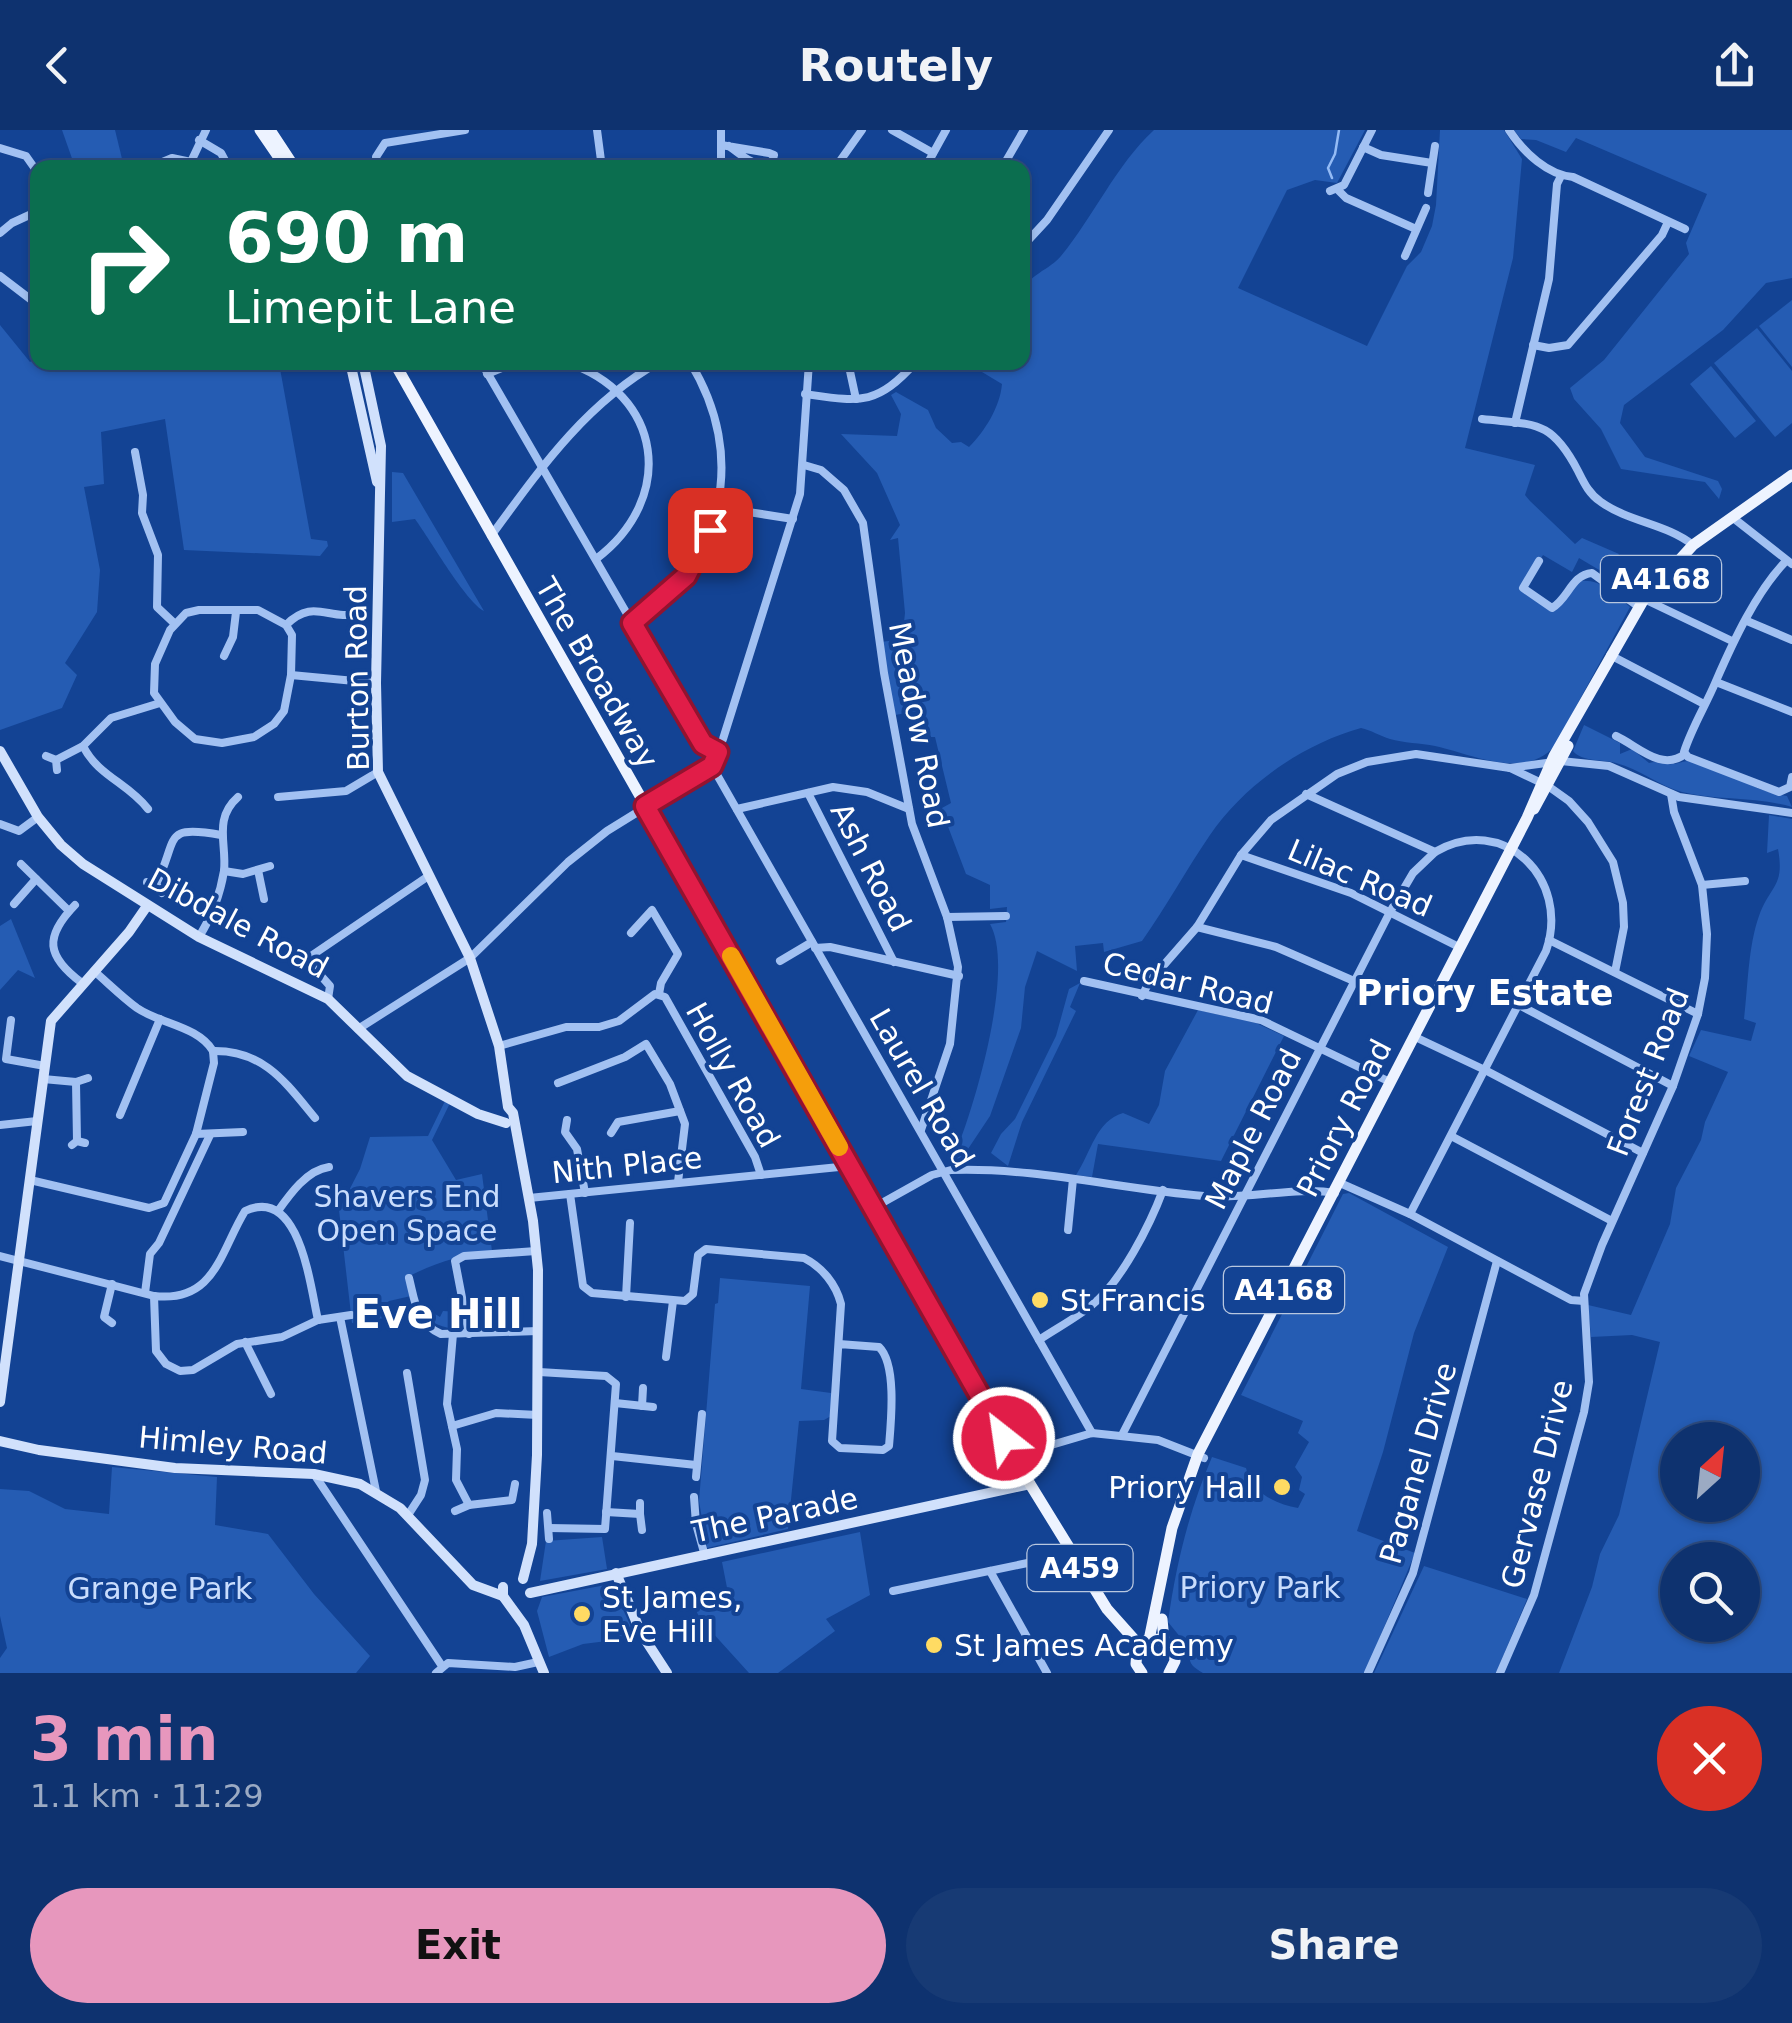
<!DOCTYPE html>
<html lang="en">
<head>
<meta charset="utf-8">
<style>
  body { margin:0; font-family:"DejaVu Sans",sans-serif; background:#173a74; color:#f1f3f6; height:100vh; display:flex; flex-direction:column; font-size:38px; white-space:nowrap }
  * { box-sizing:border-box; margin:0 }
  p { font-size:32px; color:#9baac3 }
  .icon { flex:none; width:55px; height:55px; fill:none; stroke:currentColor; stroke-width:2; stroke-linecap:round; stroke-linejoin:round }
  .map { position:relative; height:1543px; overflow:hidden }
  .side { display:flex; flex-direction:column; background:#0e326f; flex:1 }
  .side>* { flex:none }
  .guide { position:absolute; left:30px; top:30px; width:1000px; height:210px; border-radius:20px; box-shadow:0 2px 8px #0004,0 0 0 2px #2e4d82; background:#0b6e4f; color:#fff; overflow:hidden }
  .needle { width:65px; rotate:27deg }
  .fabs { position:absolute; left:1660px; top:1292px; display:grid; gap:20px }
  .fabs a { display:grid; place-items:center; width:100px; height:100px; border-radius:50%; background:#0e326f; box-shadow:0 2px 8px #0004,0 0 0 2px #2e4d82; font-size:50px }
  .pin { position:absolute; display:grid; place-items:center; width:85px; height:85px; color:#fff; margin:-42px; border-radius:20px; box-shadow:0 5px 15px #0006 }
  .me { position:absolute; width:110px; margin:-55px; rotate:330deg; stroke-linejoin:round; filter:drop-shadow(0 0 8px #0008) }
  .turn { display:flex; align-items:center; gap:35px; height:210px; padding:0 30px; font-size:45px }
  .turn .icon { width:130px; height:130px; stroke-width:2.5 }
  .turn b { display:block; font-size:70px; line-height:85px }
  .round { display:grid; place-items:center; flex:none; width:105px; height:105px; border-radius:52px; background:#173a74 }
  .overview { display:flex; align-items:center; justify-content:space-between; height:170px; padding:0 30px }
  h1 { font-size:60px; font-weight:700; line-height:75px; color:#e797bd }
  .button { display:flex; gap:20px; margin-top:auto; padding:20px 30px }
  .button a { flex:1; height:115px; border-radius:60px; background:#e797bd; color:#111; font-size:40px; font-weight:700; line-height:115px; text-align:center }
  .button a+a { background:#173a74; color:#f1f3f6 }
  header { display:flex; justify-content:space-between; align-items:center; height:130px; padding:0 30px; background:#0e326f; font-size:45px; font-weight:700 }
  .map>svg:first-child { display:block }
</style>
</head>
<body>
<header><svg class="icon" aria-label="back" viewBox="0 0 24 24"><path d="M15 5l-7 7 7 7"/></svg>Routely<svg class="icon" aria-label="share" viewBox="0 0 24 24"><path d="M12 15V3M7 8l5-5 5 5M5 13v7h14v-7"/></svg></header>
<div class="map">
<svg width="1792" height="1543" viewBox="0 0 1792 1543">
  <rect width="100%" height="100%" fill="#134394"/>
  <g fill="#255cb3" fill-rule="evenodd">
    <path d="M62 0H115L124 37H75Z"/>
    <path d="M1154 0H1365L1337 53 1315 50 1287 60 1238 158 1367 216 1407 136 1421 122 1432 96 1436 75 1440 0H1504L1522 29 1513 128 1465 318 1535 335 1525 365 1530 371 1575 414 1582 408 1619 424 1606 444 1579 428 1572 442 1543 425 1524 454 1550 479 1580 451C1601 449 1615 464 1630 477L1554 617C1523 650 1472 624 1435 616 1421 613 1403 613 1390 609 1380 606 1371 600 1361 598 1303 614 1244 655 1210 705 1186 740 1166 777 1142 811L1104 822 1103 813 1075 816 1077 841 1037 821 1025 857 1021 898 990 986 960 1031H952C973 983 1016 840 990 794L1006 792 1007 777 990 779V755L966 744 944 686 942 678 951 673 935 607H931L923 580 895 585 881 512 903 509 899 493 904 492 905 483 898 408 890 410 900 395 877 343 841 304 897 306 901 284 891 265 896 262 928 280 936 298 952 313 961 312 969 317C985 301 1000 277 1002 254L967 233 1022 232C1023 211 1018 183 1023 162 1026 146 1051 139 1061 126 1094 86 1116 35 1154 0Z"/>
    <path d="M1514 0H1792V148L1766 153 1723 200 1624 275 1620 293 1645 327 1718 351 1722 359 1719 369 1705 352 1621 339 1601 299 1574 269 1570 258 1604 230 1689 124 1686 113 1707 64 1576 8 1566 22 1536 10 1521 9Z"/>
    <path d="M1792 170V237L1759 196Z"/>
    <path d="M0 195 30 232 37 228 38 232 279 233 311 409 327 411 328 416 320 426 184 420 165 289 101 302 104 354 84 357 100 440 97 482 65 533 77 545 62 578 0 600Z"/>
    <path d="M1757 198 1792 241V293L1775 307 1714 233Z"/>
    <path d="M1711 236 1756 291 1735 308 1690 254Z"/>
    <path d="M392 342 403 343 484 481C466 472 431 411 415 389L392 392Z"/>
    <path d="M1584 595 1620 613V624L1632 619 1649 633C1659 630 1664 635 1673 634 1678 634 1683 631 1688 631 1723 636 1752 662 1787 666L1792 677C1756 666 1718 671 1682 662 1659 656 1640 639 1616 633 1601 629 1582 632 1573 621Z"/>
    <path d="M1769 685 1792 689V1543H1559L1592 1457 1600 1424 1619 1385 1660 1212 1632 1205 1591 1207 1588 1175 1631 1185 1670 1094 1676 1058 1701 1010 1705 992 1728 942 1689 926 1701 900 1751 911 1756 893 1744 889C1748 856 1748 817 1759 786 1770 755 1785 757 1778 719L1767 723ZM1678 1310H1742V1375H1678ZM1678 1430H1742V1495H1678Z"/>
    <path d="M11 789 35 848 18 840 0 860V796Z"/>
    <path d="M1080 853 1070 877 1076 881 1022 992 1008 1036 991 1023 1001 1004 1015 989 1056 906 1069 859Z"/>
    <path d="M1198 880 1256 893 1284 906 1221 1031 1098 1014 1092 1047 1076 1045C1091 1022 1096 991 1123 983L1149 994 1159 975 1165 941Z"/>
    <path d="M445 971 450 973 432 1010 456 1050 482 1044 492 1121C462 1125 433 1133 406 1148L411 1166 389 1171 382 1177 384 1188 352 1193 339 1080 360 1039 370 1007 428 1006Z"/>
    <path d="M1349 1063 1448 1117 1414 1203 1383 1322 1357 1401 1415 1423 1365 1543H1203C1191 1536 1188 1533 1190 1519L1168 1492C1176 1434 1189 1381 1212 1327L1246 1338C1251 1363 1276 1374 1298 1378L1305 1364 1299 1360 1302 1347 1295 1337 1309 1312 1298 1303 1303 1291 1241 1265 1343 1064Z"/>
    <path d="M720 1148 810 1156 801 1259 831 1263V1286L824 1290 799 1291 788 1399 707 1418 699 1371 715 1174 718 1173Z"/>
    <path d="M479 1168H494L500 1187 495 1190 485 1185 473 1189 471 1177Z"/>
    <path d="M425 1178 440 1187 443 1181 460 1182 463 1193 459 1200C445 1197 426 1195 425 1178Z"/>
    <path d="M112 1337 217 1347 215 1395 268 1404 314 1464 370 1526 356 1543H0V1528L7 1518 0 1486V1359L29 1361 65 1379 109 1384Z"/>
    <path d="M860 1402 870 1465 826 1489 835 1501 778 1543H749L701 1490 694 1477 729 1468 722 1432Z"/>
    <path d="M602 1407 607 1439 540 1451 546 1411Z"/>
    <path d="M1424 1436 1527 1469 1496 1543H1374Z"/>
    <path d="M611 1454 634 1503 623 1509 583 1514 549 1527 537 1481 542 1467Z"/>
  </g>
  <g fill="none" stroke-linecap="round" stroke-linejoin="round">
    <path stroke="#94bbf5" stroke-width="2.5" d="M1332 48 1328 38 1335 24 1339 0"/>
    <g stroke="#a2c1f2" stroke-width="8">
      <path d="M597 0 602 38"/>
      <path d="M721 0V38"/>
      <path d="M892 0 933 23"/>
      <path d="M1509 0C1524 23 1548 45 1573 47L1685 99"/>
      <path d="M199 10 221 23 229 38"/>
      <path d="M721 15 769 23 774 25 772 33C758 40 741 25 729 16"/>
      <path d="M1363 17 1381 25 1432 33"/>
      <path d="M0 18 26 26 38 43"/>
      <path d="M153 36 172 28 191 32"/>
      <path d="M188 38 206 0"/>
      <path d="M379 38 376 27 385 13 465 0"/>
      <path d="M835 38 862 0"/>
      <path d="M925 38 946 0"/>
      <path d="M1002 38 1024 0"/>
      <path d="M1338 60 1346 68 1416 99"/>
      <path d="M1330 61 1344 55 1372 0"/>
      <path d="M1428 63 1435 16"/>
      <path d="M0 103 12 93 38 81"/>
      <path d="M1022 117 1047 90 1109 0"/>
      <path d="M1405 126 1426 78"/>
      <path d="M0 146 38 175"/>
      <path d="M35 186 38 183"/>
      <path d="M1533 215 1549 218 1568 215 1662 105 1668 92"/>
      <path d="M481 232 703 615 718 622"/>
      <path d="M565 232C663 263 677 368 596 429"/>
      <path d="M848 232 856 269"/>
      <path d="M487 244 517 232"/>
      <path d="M805 264C861 272 876 276 916 232"/>
      <path d="M1482 289C1535 295 1551 289 1578 341 1584 353 1589 364 1601 372 1629 392 1667 394 1693 415"/>
      <path d="M1515 293 1549 149 1557 54 1560 48"/>
      <path d="M135 322 143 365 142 383 158 425 157 477 174 493"/>
      <path d="M804 335 821 340 844 360 863 393 884 543 912 694 947 787 958 837 950 914 921 1000"/>
      <path d="M717 377 793 389"/>
      <path d="M1732 387 1792 434"/>
      <path d="M491 406C540 339 585 274 659 232"/>
      <path d="M1539 431 1523 458 1552 478C1569 468 1571 445 1592 443L1639 477"/>
      <path d="M1786 431C1756 462 1733 512 1716 551 1706 575 1692 597 1684 622L1688 627 1779 662 1790 657 1792 647"/>
      <path d="M1644 469 1732 511"/>
      <path d="M199 480H258L286 495 292 505 291 545 284 581 274 594 254 607 222 613 195 609 175 592 154 563 155 534 170 500 186 483Z"/>
      <path d="M1747 491 1792 510"/>
      <path d="M633 493C724 431 748 327 690 232"/>
      <path d="M286 495C314 467 329 492 360 483"/>
      <path d="M1610 525 1704 574"/>
      <path d="M224 526 233 507 236 482"/>
      <path d="M291 545 376 553"/>
      <path d="M1716 552 1792 582"/>
      <path d="M1616 606C1638 616 1661 642 1685 624"/>
      <path d="M83 616C98 646 128 653 148 679"/>
      <path d="M46 626 56 630 57 640"/>
      <path d="M56 630 83 616 111 588 160 573"/>
      <path d="M712 636 1092 1303"/>
      <path d="M1510 638 1561 631 1609 636 1679 667 1792 683"/>
      <path d="M808 663 894 832"/>
      <path d="M1306 664 1435 722C1503 682 1571 749 1546 821L1410 1084"/>
      <path d="M278 667 346 661 378 642"/>
      <path d="M737 679 833 657 867 662 909 679"/>
      <path d="M0 694 19 701 38 687"/>
      <path d="M1241 725 1351 763 1459 817"/>
      <path d="M21 734 69 781"/>
      <path d="M258 740 264 769"/>
      <path d="M224 741 243 744 270 736"/>
      <path d="M147 752 156 754 162 763"/>
      <path d="M156 754C179 709 161 694 221 705"/>
      <path d="M1702 755 1745 751"/>
      <path d="M14 774 36 749"/>
      <path d="M75 775C44 807 46 826 82 853"/>
      <path d="M947 787 1006 786"/>
      <path d="M1197 797 1276 817 1354 851"/>
      <path d="M631 803 652 780 678 824 661 853 659 864"/>
      <path d="M199 807C212 786 220 766 224 741 227 714 213 689 238 667"/>
      <path d="M1549 810 1698 884"/>
      <path d="M815 818 830 817 959 846"/>
      <path d="M780 831 812 812"/>
      <path d="M94 841C108 853 122 867 137 878 160 894 198 896 213 921"/>
      <path d="M1084 851 1261 890 1390 952"/>
      <path d="M1142 866 1149 852 1197 797 1241 725 1271 690 1337 644 1367 632 1416 624 1510 638 1548 656 1569 671 1588 692 1613 732 1623 773 1624 797 1615 842"/>
      <path d="M328 869 330 856 314 838 311 826 427 747"/>
      <path d="M1519 875 1673 956"/>
      <path d="M11 890 6 929 45 936"/>
      <path d="M358 899 470 828 568 732 607 701 712 636 723 609 800 364 809 232"/>
      <path d="M1413 906 1485 940 1643 1023"/>
      <path d="M499 916 566 897H599L619 891 655 864 665 867 755 1027 761 1045"/>
      <path d="M213 921C264 920 286 953 315 988"/>
      <path d="M43 949 76 952 88 948"/>
      <path d="M76 952 77 1011"/>
      <path d="M558 953 625 927 646 914 670 954 685 994 678 1052"/>
      <path d="M120 985 160 889"/>
      <path d="M567 990 565 1002 577 1019 585 1063"/>
      <path d="M0 995 37 991"/>
      <path d="M611 1003 618 992 680 981"/>
      <path d="M196 1004 243 1002"/>
      <path d="M1451 1006 1612 1091"/>
      <path d="M72 1015 77 1011 85 1013"/>
      <path d="M30 1050 149 1078 164 1073 196 1004 214 933 213 921"/>
      <path d="M1340 1053 1410 1084 1571 1170 1584 1171"/>
      <path d="M570 1064 583 1156 592 1163 685 1171 693 1164 698 1125 706 1119 804 1128C822 1137 836 1154 841 1174L832 1311 840 1318 883 1320 889 1316C891 1292 897 1234 879 1217L839 1214"/>
      <path d="M529 1068 849 1036"/>
      <path d="M873 1078 932 1045 951 1040C1035 1037 1120 1059 1204 1066 1247 1070 1296 1056 1335 1063"/>
      <path d="M278 1081C290 1064 307 1040 329 1037"/>
      <path d="M1068 1100 1073 1049"/>
      <path d="M0 1126 154 1166C215 1173 220 1122 245 1081 300 1055 310 1156 318 1190"/>
      <path d="M409 1148C415 1172 416 1193 441 1204L538 1201"/>
      <path d="M112 1154 104 1187 112 1193"/>
      <path d="M145 1163 150 1124 159 1113 210 1005"/>
      <path d="M154 1166 156 1221 166 1234 180 1241 193 1240 237 1214 282 1207 318 1190 351 1185"/>
      <path d="M626 1167 630 1093"/>
      <path d="M340 1187 376 1361"/>
      <path d="M453 1204 447 1274 457 1319 456 1350 469 1375 512 1370 515 1354"/>
      <path d="M469 1204 455 1131 464 1126 536 1121"/>
      <path d="M1039 1210C1057 1198 1076 1188 1092 1175 1121 1152 1150 1095 1163 1060"/>
      <path d="M245 1212 271 1264"/>
      <path d="M666 1227 673 1171"/>
      <path d="M539 1242 606 1246 616 1254 605 1399 549 1398"/>
      <path d="M407 1243 425 1350 421 1365 408 1385"/>
      <path d="M615 1273 653 1277"/>
      <path d="M642 1276 643 1258"/>
      <path d="M452 1296 496 1283 538 1285"/>
      <path d="M1122 1305 1390 782 1413 743 1435 722"/>
      <path d="M612 1326 696 1335"/>
      <path d="M1014 1326 1092 1303 1158 1310 1204 1328"/>
      <path d="M314 1344 442 1536"/>
      <path d="M696 1347 702 1284"/>
      <path d="M694 1367 696 1394 705 1426"/>
      <path d="M455 1381 469 1375"/>
      <path d="M606 1382 640 1384V1373"/>
      <path d="M547 1383 549 1409"/>
      <path d="M640 1384 642 1400"/>
      <path d="M990 1441 1047 1543"/>
      <path d="M893 1461 1071 1424"/>
      <path d="M436 1543 448 1533 515 1537 538 1532"/>
      <path d="M1368 1543 1413 1443 1497 1131"/>
      <path d="M1500 1543 1534 1465 1584 1282 1589 1252 1584 1164 1602 1115 1673 956 1698 884 1705 848 1707 804 1702 755 1674 682 1671 664"/>
    </g>
    <g stroke="#d1e1fc" stroke-width="10">
      <path d="M350 232 377 352"/>
      <path d="M363 232 381 316 376 553 378 642 470 828 499 916 508 977 513 983 533 1091 538 1140 537 1325 532 1414 523 1449"/>
      <path d="M0 621 38 687 61 715 83 734 199 807 328 869 407 946 478 984 506 993"/>
      <path d="M0 1272 51 891 129 802 147 776"/>
      <path d="M0 1311 39 1320 175 1338 314 1344 360 1354 400 1378 473 1455 503 1466"/>
      <path d="M616 1443 641 1503 667 1543"/>
      <path d="M503 1457V1466L524 1495 544 1543"/>
      <path d="M530 1463 1030 1354"/>
    </g>
    <g stroke="#edf3ff" stroke-width="11">
      <path d="M260 0 286 38"/>
      <path d="M270 0 295 38"/>
      <path d="M394 232 1030 1354 1107 1479 1140 1516"/>
      <path d="M1534 679 1568 616"/>
      <path d="M1162 1489 1164 1511"/>
      <path d="M1149 1510 1172 1398 1198 1324 1527 688 1554 626 1644 469 1693 415 1792 345"/>
      <path d="M1142 1543 1136 1534 1137 1520 1147 1510 1160 1509 1174 1522 1175 1531 1169 1543"/>
    </g>
  </g>
  <g fill="none" stroke-linecap="round" stroke-linejoin="round">
    <g stroke="#92132f" stroke-width="25">
      <path id="route" d="M710 400 686 446 632 493 703 614 718 622 712 636 645 676 1004 1308"/>
    </g>
    <use href="#route" stroke="#e11d48" stroke-width="18"/>
    <path stroke="#f59e0b" stroke-width="18" d="M731 826 839 1017"/>
  </g>
  <g fill="#ffdb63" stroke="#134394" stroke-width="4">
    <circle cx="1040" cy="1170" r="10"/>
    <circle cx="1282" cy="1357" r="10"/>
    <circle cx="582" cy="1484" r="10"/>
    <circle cx="934" cy="1515" r="10"/>
  </g>
  <g text-anchor="middle" dominant-baseline="central" stroke-width="8" stroke-linejoin="round" paint-order="stroke">
    <g fill="#134394" stroke="#b8c7df" stroke-width="2.5">
      <rect x="1601" y="426" width="120" height="46" rx="8"/>
      <rect x="1224" y="1137" width="120" height="46" rx="8"/>
      <rect x="1027.5" y="1415" width="105" height="46" rx="8"/>
    </g>
    <g font-size="28" font-weight="bold" fill="#fff">
      <text x="1661" y="449">A4168</text>
      <text x="1284" y="1160">A4168</text>
      <text x="1080" y="1438">A459</text>
    </g>
    <g font-size="30" fill="#fff" stroke="#134394">
      <text transform="translate(597 543) rotate(60)">The Broadway</text>
      <text transform="translate(357 548) rotate(-91)">Burton Road</text>
      <text transform="translate(919 595) rotate(79)">Meadow Road</text>
      <text transform="translate(871 737) rotate(63)">Ash Road</text>
      <text transform="translate(1360 748) rotate(23)">Lilac Road</text>
      <text transform="translate(238 793) rotate(28)">Dibdale Road</text>
      <text transform="translate(1188 853) rotate(14)">Cedar Road</text>
      <text transform="translate(1648 942) rotate(-69)">Forest Road</text>
      <text transform="translate(733 945) rotate(61)">Holly Road</text>
      <text transform="translate(922 958) rotate(60)">Laurel Road</text>
      <text transform="translate(1344 988) rotate(-63)">Priory Road</text>
      <text transform="translate(1253 999) rotate(-63)">Maple Road</text>
      <text transform="translate(627 1035) rotate(-6)">Nith Place</text>
      <text transform="translate(233 1315) rotate(5)">Himley Road</text>
      <text transform="translate(1418 1333) rotate(-74)">Paganel Drive</text>
      <text transform="translate(1537 1354) rotate(-76)">Gervase Drive</text>
      <text transform="translate(775 1385) rotate(-12)">The Parade</text>
    </g>
    <g font-size="30" fill="#c9ddfd" stroke="#134394">
      <text x="407" y="1066">Shavers End<tspan x="407" dy="34">Open Space</tspan></text>
      <text x="1260" y="1457">Priory Park</text>
      <text x="160" y="1458">Grange Park</text>
    </g>
    <g font-size="30" fill="#fff" stroke="#134394" text-anchor="start">
      <text x="1060" y="1170">St Francis</text>
      <text x="1262" y="1357" text-anchor="end">Priory Hall</text>
      <text x="602" y="1467">St James,<tspan x="602" dy="34">Eve Hill</tspan></text>
      <text x="954" y="1515">St James Academy</text>
    </g>
    <g font-size="35" font-weight="bold" fill="#fff" stroke="#134394">
      <text x="1485" y="863">Priory Estate</text>
    </g>
    <g font-size="40" font-weight="bold" fill="#fff" stroke="#134394">
      <text x="438" y="1184">Eve Hill</text>
    </g>
  </g>
</svg>
<div class="fabs">
<a><svg class="needle" viewBox="-14 -14 28 28"><path d="M0-13l5 13h-10z" fill="#e53935"/><path d="M0 13l5-13h-10z" fill="#9baac3"/></svg></a>
<a><svg class="icon" aria-label="search" viewBox="0 0 24 24"><circle cx="10" cy="10" r="6"/><path d="M15 15l6 6"/></svg></a>
</div>
<div class="pin" style="left:710px;top:400px;background:#d93025"><svg class="icon" aria-label="arrive" viewBox="0 0 24 24"><path d="M6 21V4h12l-3 4 3 4H6"/></svg></div>
<svg class="me" style="left:1004px;top:1308px" viewBox="-20 -20 40 40"><circle r="17" fill="#e11d48" stroke="#fff" stroke-width="3"/><path d="M0-11L8 9 0 5-8 9z" fill="#fff"/></svg>
<div class="guide">
<div class="turn"><svg class="icon" aria-label="right" viewBox="0 0 24 24"><path d="M7 20v-9h11M14 6l5 5-5 5"/></svg><div><b>690 m</b>Limepit Lane</div></div>
</div>
</div>
<section class="side">
<div class="overview"><div><h1>3 min</h1><p>1.1 km · 11:29</p></div><a class="round" style="background:#d93025;color:#fff"><svg class="icon" aria-label="close" viewBox="0 0 24 24"><path d="M6 6l12 12M18 6L6 18"/></svg></a></div>
<div class="button"><a>Exit</a><a>Share</a></div>
</section>
</body>
</html>
